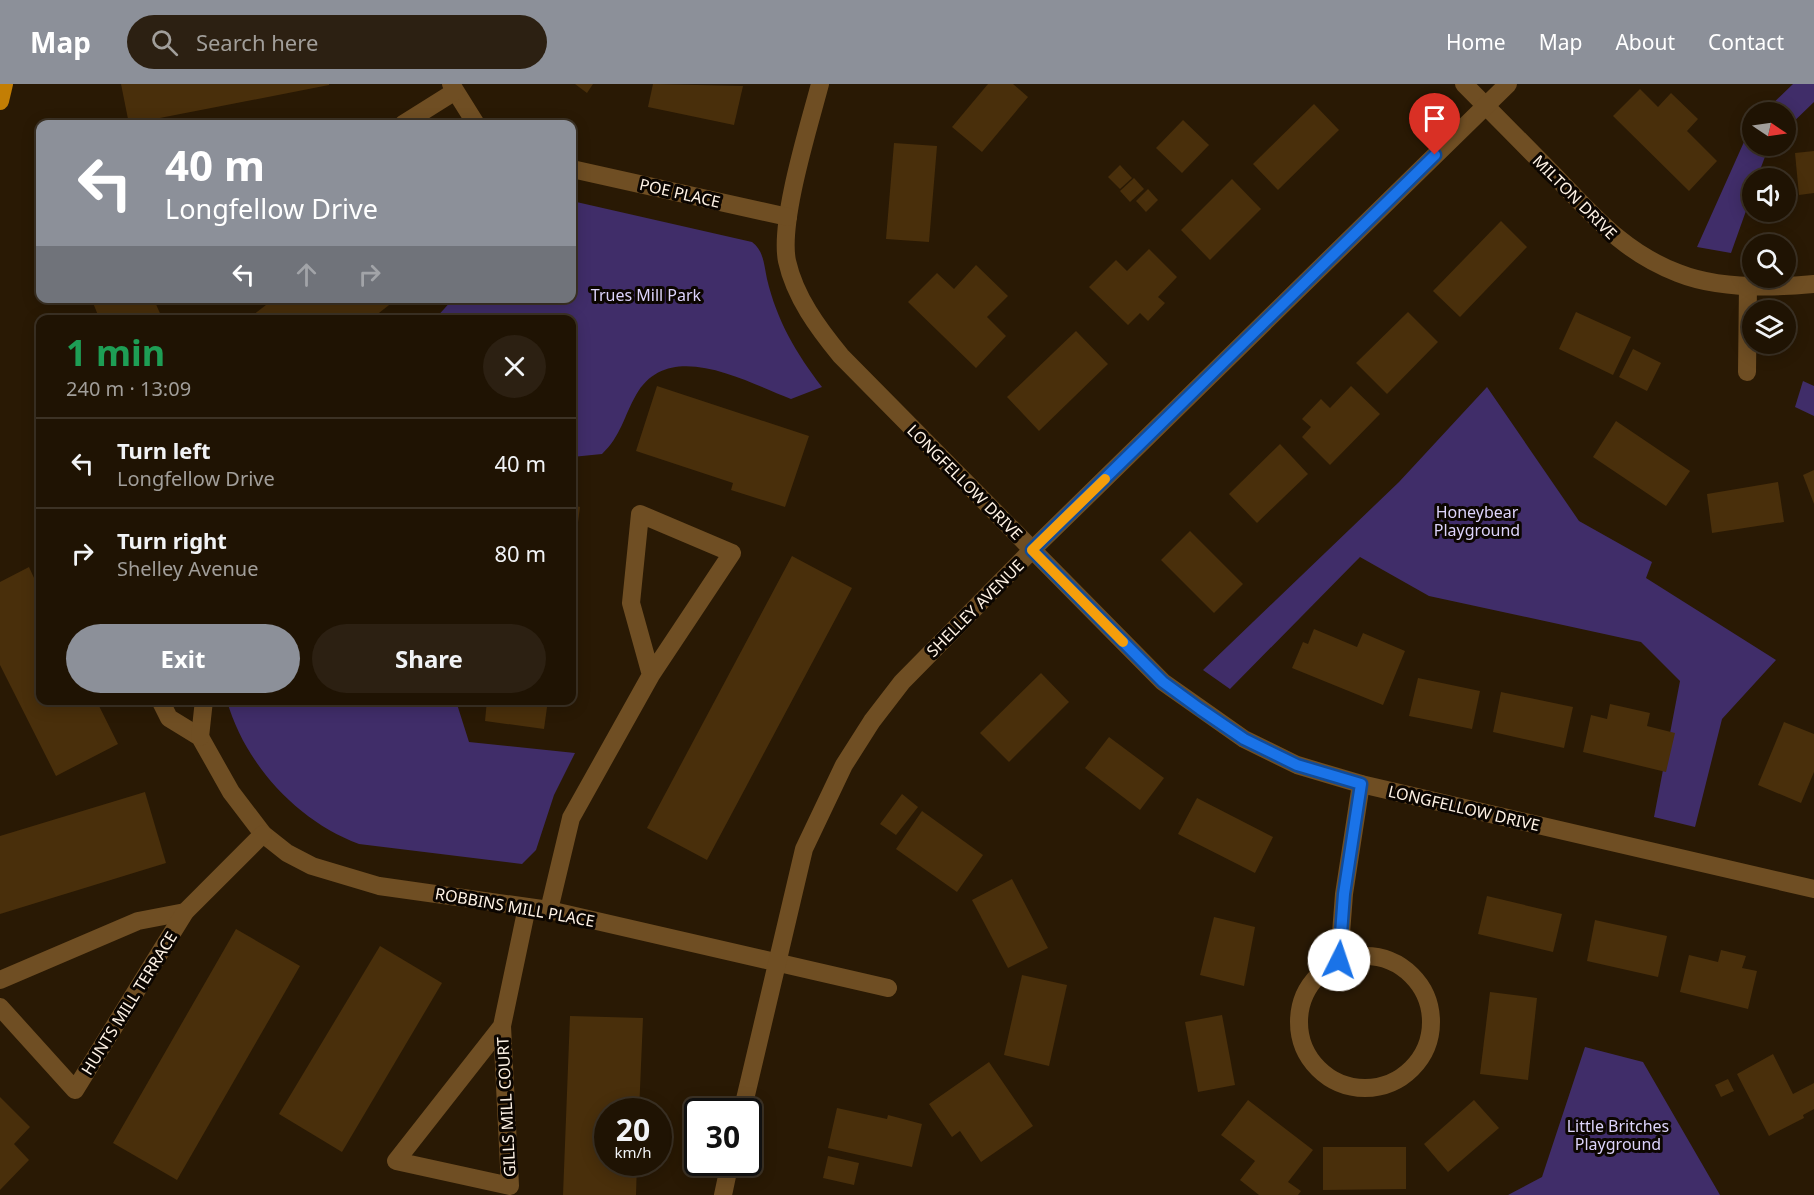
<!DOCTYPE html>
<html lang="en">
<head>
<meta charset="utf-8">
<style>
  body { margin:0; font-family:"Noto Sans",sans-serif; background:#2c2012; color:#f1f3f6; height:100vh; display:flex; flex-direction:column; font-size:22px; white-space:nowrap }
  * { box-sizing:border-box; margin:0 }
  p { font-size:20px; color:#a19e9a }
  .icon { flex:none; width:33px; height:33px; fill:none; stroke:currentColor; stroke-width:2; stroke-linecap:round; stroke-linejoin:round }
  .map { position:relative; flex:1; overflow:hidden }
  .side { position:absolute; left:36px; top:231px; width:540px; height:390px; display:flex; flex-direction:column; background:#1f1303; border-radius:12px; box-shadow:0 3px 15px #0003,0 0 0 2px #3c3225 }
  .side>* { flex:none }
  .top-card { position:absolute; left:36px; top:36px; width:540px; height:183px; border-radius:12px; box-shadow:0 3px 15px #0003,0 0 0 2px #3c3225; background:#8c9099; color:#fff; overflow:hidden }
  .needle { width:39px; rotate:103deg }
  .fabs { position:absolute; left:1742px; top:18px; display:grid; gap:12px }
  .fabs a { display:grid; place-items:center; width:54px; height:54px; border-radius:50%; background:#1f1303; box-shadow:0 3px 15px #0003,0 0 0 2px #3c3225; font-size:30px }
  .speed { position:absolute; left:594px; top:1014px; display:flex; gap:12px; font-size:30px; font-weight:700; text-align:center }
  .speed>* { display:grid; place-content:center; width:78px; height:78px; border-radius:50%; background:#1f1303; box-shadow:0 3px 15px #0003,0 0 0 2px #3c3225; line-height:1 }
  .speed small { font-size:15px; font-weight:400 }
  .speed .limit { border:3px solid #111; border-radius:9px; background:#fff; color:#111 }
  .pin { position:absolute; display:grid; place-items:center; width:51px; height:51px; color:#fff; margin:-62px -26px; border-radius:50% 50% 50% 0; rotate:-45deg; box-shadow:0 0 6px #0007 }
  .pin .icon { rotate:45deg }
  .me { position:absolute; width:66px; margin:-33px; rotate:4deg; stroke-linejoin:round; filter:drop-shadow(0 0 4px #0008) }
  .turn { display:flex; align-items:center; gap:21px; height:126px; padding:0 30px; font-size:27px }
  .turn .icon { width:78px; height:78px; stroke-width:2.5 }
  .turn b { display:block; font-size:42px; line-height:51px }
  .lanes { display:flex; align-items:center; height:57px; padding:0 30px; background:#0003; justify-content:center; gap:30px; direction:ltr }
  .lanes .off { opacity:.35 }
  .round { display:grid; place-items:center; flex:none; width:63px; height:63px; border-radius:32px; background:#2c2012 }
  .summary { display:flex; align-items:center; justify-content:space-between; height:102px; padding:0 30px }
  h1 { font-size:36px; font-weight:700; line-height:45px; color:#1e9e55 }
  .primary-button { display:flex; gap:12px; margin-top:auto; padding:12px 30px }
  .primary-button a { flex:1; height:69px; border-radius:36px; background:#8c9099; color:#fff; font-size:24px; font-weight:700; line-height:69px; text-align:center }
  .primary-button a+a { background:#2c2012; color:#f1f3f6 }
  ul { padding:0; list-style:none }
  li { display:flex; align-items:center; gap:18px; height:90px; padding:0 30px; border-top:2px solid #3c3225 }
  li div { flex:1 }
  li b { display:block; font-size:22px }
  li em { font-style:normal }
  header { display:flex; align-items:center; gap:36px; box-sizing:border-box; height:84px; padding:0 30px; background:#8c9099; color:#fff }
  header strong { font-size:28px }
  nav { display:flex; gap:33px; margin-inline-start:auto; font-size:21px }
  .search { width:420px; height:54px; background:#2c2012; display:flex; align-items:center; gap:15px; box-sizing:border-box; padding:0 21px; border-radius:33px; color:#a19e9a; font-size:22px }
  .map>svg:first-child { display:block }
</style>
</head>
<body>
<header>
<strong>Map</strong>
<div class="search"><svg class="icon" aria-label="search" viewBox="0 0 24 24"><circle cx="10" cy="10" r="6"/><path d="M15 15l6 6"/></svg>Search here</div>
<nav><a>Home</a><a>Map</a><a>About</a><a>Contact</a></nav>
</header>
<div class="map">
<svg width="1814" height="1111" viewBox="0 0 1814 1111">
  <rect width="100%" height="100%" fill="#291904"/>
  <g fill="#402d69">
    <path d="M1793 0H1814V18L1785 46V28H1764Z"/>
    <path d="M1752 40V62H1769L1757 94H1752V110L1731 169 1697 163Z"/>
    <path d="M572 117 752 158C764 167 764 181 767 195 777 237 796 269 822 303L791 315C746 298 669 253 636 311 624 332 621 352 602 370L572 373V236L435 235 453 215 572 214Z"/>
    <path d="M1803 297 1814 302V332L1795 323Z"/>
    <path d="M1487 303 1579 437 1652 478 1646 494 1776 576 1722 635 1695 743 1654 733 1680 597 1641 558 1429 512 1360 473 1230 605 1203 586 1399 398Z"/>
    <path d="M227 617H456L469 658 575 669 554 711 536 766 522 780 359 760C297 737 245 680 227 617Z"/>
    <path d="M1585 963 1643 978 1720 1111H1508L1542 1093Z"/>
  </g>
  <g fill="#492f0b">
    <path d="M121 0H329V1L129 40Z"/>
    <path d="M575 0H593L587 9Z"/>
    <path d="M653 0 743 2 734 41 648 23Z"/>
    <path d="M988 0H1013L1028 13 982 68 952 43Z"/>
    <path d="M1640 5 1658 23 1671 9 1698 35 1687 47 1717 77 1689 107 1613 32Z"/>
    <path d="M1314 20 1339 46 1278 106 1253 80Z"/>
    <path d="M1183 36 1209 61 1182 89 1156 64Z"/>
    <path d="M894 59 937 62 929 158 886 155Z"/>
    <path d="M1814 67V109L1799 111 1795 69Z"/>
    <path d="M1120 81 1132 94 1120 105 1108 93Z"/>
    <path d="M1134 94 1144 105 1130 118 1120 107Z"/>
    <path d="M1232 95 1261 125 1210 176 1181 146Z"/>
    <path d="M1148 105 1158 116 1146 128 1136 117Z"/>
    <path d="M1501 137 1527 163 1460 233 1433 207Z"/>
    <path d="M1149 165 1177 193 1158 213 1165 219 1148 237 1140 229 1128 241 1089 203 1116 176 1127 187Z"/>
    <path d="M976 181 1008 212 987 233 1006 252 976 284 908 218 937 189 954 205Z"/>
    <path d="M91 214H163L155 218 163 236H100Z"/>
    <path d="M275 214 279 216 398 214 370 236H256L253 231Z"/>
    <path d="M1408 228 1438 258 1387 310 1356 279Z"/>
    <path d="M1576 228 1631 253 1613 291 1559 265Z"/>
    <path d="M1076 247 1108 280 1039 347 1007 313Z"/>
    <path d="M1633 265 1661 279 1647 307 1619 293Z"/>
    <path d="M657 302 809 352 785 423 731 406 733 399 636 367Z"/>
    <path d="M1351 302 1380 330 1330 381 1302 353 1311 343 1302 335 1321 315 1330 324Z"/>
    <path d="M1616 337 1690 387 1666 422 1593 373Z"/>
    <path d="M1280 360 1308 390 1257 439 1229 410Z"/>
    <path d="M1814 386V420L1803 391Z"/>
    <path d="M1778 398 1784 438 1712 449 1707 410Z"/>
    <path d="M572 421 580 423 573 477H572Z"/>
    <path d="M1190 447 1243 500 1214 529 1161 476Z"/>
    <path d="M792 472 852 504 707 776 647 744Z"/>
    <path d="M29 483 40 507V616H96L118 660 56 692 0 581V498Z"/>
    <path d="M1314 545 1357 563 1363 549 1405 567 1383 621 1292 584 1303 558 1308 560Z"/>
    <path d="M1041 589 1069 618 1009 678 980 649Z"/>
    <path d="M1418 594 1480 607 1472 645 1409 632Z"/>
    <path d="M1501 608 1573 623 1564 664 1493 648Z"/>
    <path d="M487 616H548L544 645 485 637Z"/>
    <path d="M1610 620 1650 629 1647 642 1675 649 1666 688 1583 668 1591 631 1607 635Z"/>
    <path d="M1784 638 1814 650V688L1801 719 1758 701Z"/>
    <path d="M1109 653 1164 694 1140 726 1085 684Z"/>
    <path d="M145 708 166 779 0 830V752Z"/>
    <path d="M902 710 918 723 896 751 880 740Z"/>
    <path d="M1197 714 1273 753 1255 789 1178 750Z"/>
    <path d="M922 727 983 771 957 808 896 765Z"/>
    <path d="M1012 795 1048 864 1008 884 972 816Z"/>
    <path d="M1487 812 1562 830 1553 868 1478 850Z"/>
    <path d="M1214 833 1255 843 1244 902 1200 891Z"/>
    <path d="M1595 836 1667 852 1658 893 1587 877Z"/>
    <path d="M236 845 300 882 177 1096 113 1059Z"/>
    <path d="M380 862 442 899 342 1068 279 1030Z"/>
    <path d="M1721 866 1746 872 1742 884 1757 887 1748 925 1680 908 1689 871 1718 878Z"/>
    <path d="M1022 891 1067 901 1049 982 1004 971Z"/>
    <path d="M1490 908 1537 914 1528 996 1480 990Z"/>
    <path d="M1222 931 1235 1001 1198 1008 1185 938Z"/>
    <path d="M570 932 643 934 639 1028H608V1078H637L636 1111H563Z"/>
    <path d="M1773 970 1793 1010 1814 999V1025L1803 1031 1804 1034 1769 1052 1737 990Z"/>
    <path d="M989 978 1033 1042 981 1078 960 1047 952 1053 929 1020Z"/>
    <path d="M1728 995 1734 1007 1721 1013 1715 1001Z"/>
    <path d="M0 1013 30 1043 14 1060 29 1076 0 1106Z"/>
    <path d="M1248 1016 1313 1066 1288 1098 1301 1107 1298 1111H1259L1240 1096 1255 1077 1221 1051Z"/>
    <path d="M1474 1016 1499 1044 1448 1088 1424 1060Z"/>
    <path d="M837 1024 887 1035 888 1031 922 1040 912 1083 828 1064Z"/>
    <path d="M1323 1063H1406V1105L1323 1106Z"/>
    <path d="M828 1072 859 1079 854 1101 823 1094Z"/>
  </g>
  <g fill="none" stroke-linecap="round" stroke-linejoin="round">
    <g stroke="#6f4e23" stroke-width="18">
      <path d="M451 0 476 40"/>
      <path d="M820 0C809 42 779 137 787 177 795 213 818 244 841 272L1163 598 1244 655 1297 681 1361 700 1814 805"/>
      <path d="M1464 0C1494 30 1524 61 1554 91 1594 132 1623 168 1678 189 1718 205 1772 204 1814 200"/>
      <path d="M403 40 454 8"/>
      <path d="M572 85 788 133"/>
      <path d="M1747 288 1748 201"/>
      <path d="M160 616 169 634 200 653 231 708 263 750 287 769 312 782 379 802 549 826 888 904"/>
      <path d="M200 653 204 616"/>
      <path d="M549 826 571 734 651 591 732 469 640 430 631 519 651 591"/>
      <circle cx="1365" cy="938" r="66"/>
      <path d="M1339 876 1344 810 1361 700"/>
      <path d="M0 896 138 837 185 828"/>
      <path d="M0 923 75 1006 185 828 263 750"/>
      <path d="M502 942 510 1102 396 1077 502 942 527 823"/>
      <path d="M742 1028 804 765 844 681 872 637 902 598 1032 466 1508 0"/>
      <path d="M723 1111 730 1078"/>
    </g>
    <path stroke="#c37e04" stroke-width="18" d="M0 17 4 0"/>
  </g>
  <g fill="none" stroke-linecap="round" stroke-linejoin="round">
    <g stroke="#114b97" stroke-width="15">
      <path id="route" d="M1339 876 1344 810 1361 700 1297 681 1244 655 1200 625 1163 598 1032 466 1435 71"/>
    </g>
    <use href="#route" stroke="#1a73e8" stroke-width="10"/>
    <path stroke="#f59e0b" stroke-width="10" d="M1105 395 1032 466 1123 558"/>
  </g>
  <g text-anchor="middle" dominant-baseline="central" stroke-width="6" stroke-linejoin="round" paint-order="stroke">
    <g font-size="16" fill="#fef2e5" stroke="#0c0601">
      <text transform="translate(680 109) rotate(13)">POE PLACE</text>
      <text transform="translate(1575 113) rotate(45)">MILTON DRIVE</text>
      <text transform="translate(965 398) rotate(45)">LONGFELLOW DRIVE</text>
      <text transform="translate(975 524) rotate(-45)">SHELLEY AVENUE</text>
      <text transform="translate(1464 724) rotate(13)">LONGFELLOW DRIVE</text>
      <text transform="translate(515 823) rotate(10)">ROBBINS MILL PLACE</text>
      <text transform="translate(129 919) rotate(-58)">HUNTS MILL TERRACE</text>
      <text transform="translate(506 1023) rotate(-93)">GILLS MILL COURT</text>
    </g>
    <g font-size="16" fill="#ddd4fb" stroke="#0c0601">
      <text x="646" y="211">Trues Mill Park</text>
      <text x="1477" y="428">Honeybear<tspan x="1477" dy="18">Playground</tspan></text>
      <text x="1618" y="1042">Little Britches<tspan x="1618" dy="18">Playground</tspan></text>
    </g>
  </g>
</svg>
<div class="fabs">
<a><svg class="needle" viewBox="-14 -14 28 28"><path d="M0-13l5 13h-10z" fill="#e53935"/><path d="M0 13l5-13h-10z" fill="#a19e9a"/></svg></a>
<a><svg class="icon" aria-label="sound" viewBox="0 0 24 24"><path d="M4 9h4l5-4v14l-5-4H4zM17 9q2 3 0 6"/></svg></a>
<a><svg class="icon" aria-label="search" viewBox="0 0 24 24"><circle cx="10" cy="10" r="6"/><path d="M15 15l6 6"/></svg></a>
<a><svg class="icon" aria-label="layers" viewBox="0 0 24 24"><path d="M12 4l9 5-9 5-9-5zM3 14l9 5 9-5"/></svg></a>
</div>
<div class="speed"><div>20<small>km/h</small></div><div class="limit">30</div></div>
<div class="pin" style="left:1435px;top:71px;background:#d93025"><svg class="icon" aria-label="arrive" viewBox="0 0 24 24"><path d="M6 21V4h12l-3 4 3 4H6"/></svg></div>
<svg class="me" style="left:1339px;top:876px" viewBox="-20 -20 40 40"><circle r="19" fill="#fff"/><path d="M0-13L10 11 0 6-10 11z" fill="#1a73e8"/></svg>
<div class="top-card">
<div class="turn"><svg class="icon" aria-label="left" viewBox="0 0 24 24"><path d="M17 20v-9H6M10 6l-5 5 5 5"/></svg><div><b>40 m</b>Longfellow Drive</div></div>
<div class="lanes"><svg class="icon" aria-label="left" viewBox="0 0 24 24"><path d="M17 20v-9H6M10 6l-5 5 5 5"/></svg><svg class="icon off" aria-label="ahead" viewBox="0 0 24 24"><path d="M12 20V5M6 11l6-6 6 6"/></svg><svg class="icon off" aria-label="right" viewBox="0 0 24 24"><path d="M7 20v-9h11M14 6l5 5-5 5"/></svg></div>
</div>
<section class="side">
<div class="summary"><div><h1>1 min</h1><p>240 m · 13:09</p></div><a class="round"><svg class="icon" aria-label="close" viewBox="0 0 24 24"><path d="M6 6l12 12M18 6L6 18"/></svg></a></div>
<ul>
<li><svg class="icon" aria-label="left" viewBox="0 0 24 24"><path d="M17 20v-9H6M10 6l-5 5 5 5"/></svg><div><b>Turn left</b><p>Longfellow Drive</p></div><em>40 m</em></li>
<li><svg class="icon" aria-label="right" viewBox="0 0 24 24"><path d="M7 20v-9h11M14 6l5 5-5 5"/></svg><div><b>Turn right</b><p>Shelley Avenue</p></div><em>80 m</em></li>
</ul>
<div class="primary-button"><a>Exit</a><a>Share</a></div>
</section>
</div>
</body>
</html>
